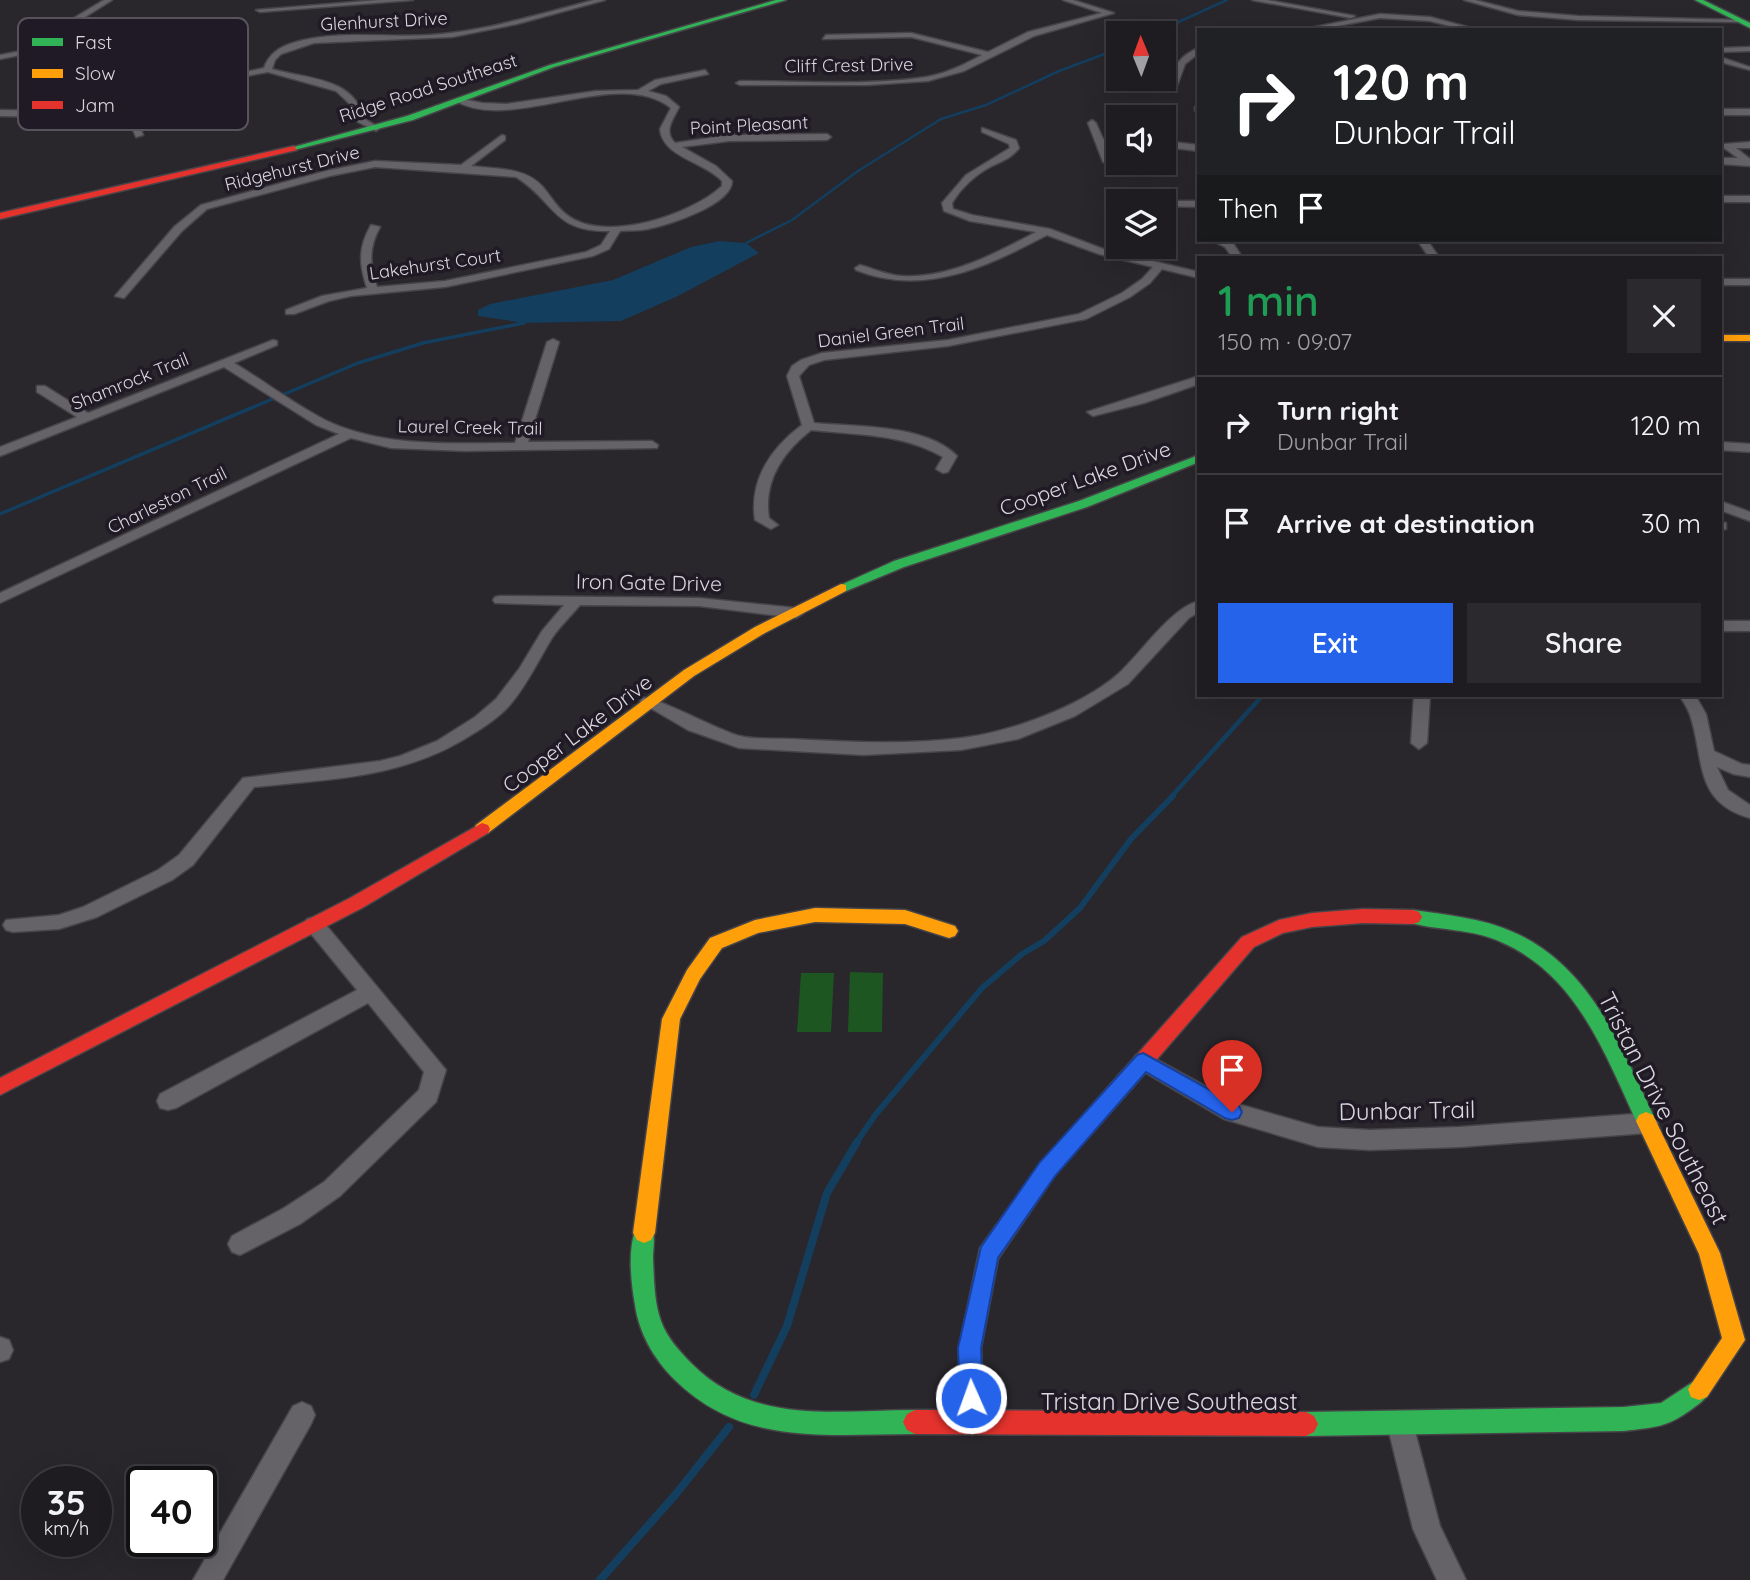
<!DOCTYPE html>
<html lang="en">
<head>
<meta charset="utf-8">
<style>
  body { margin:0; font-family:Quicksand,sans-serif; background:#2c292e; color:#f1f3f6; height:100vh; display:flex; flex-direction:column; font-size:26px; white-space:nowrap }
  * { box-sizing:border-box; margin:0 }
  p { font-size:23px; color:#a1a1a5 }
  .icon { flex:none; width:38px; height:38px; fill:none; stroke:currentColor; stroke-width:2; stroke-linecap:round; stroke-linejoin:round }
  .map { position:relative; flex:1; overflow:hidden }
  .sheet { position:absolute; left:1197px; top:256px; width:525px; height:441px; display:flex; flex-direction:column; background:#1f1c21; border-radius:0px; box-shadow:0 7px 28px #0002,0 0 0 2px #3c3a3f }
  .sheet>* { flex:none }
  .guide { position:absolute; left:1197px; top:28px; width:525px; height:214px; border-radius:0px; box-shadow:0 7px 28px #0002,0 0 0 2px #3c3a3f; background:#202124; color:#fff; overflow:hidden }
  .needle { width:46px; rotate:359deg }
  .fabs { position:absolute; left:1106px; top:21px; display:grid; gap:14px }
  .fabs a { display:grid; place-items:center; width:70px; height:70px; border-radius:0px; background:#1f1c21; box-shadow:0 7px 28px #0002,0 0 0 2px #3c3a3f; font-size:35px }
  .speed { position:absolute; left:21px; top:1466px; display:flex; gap:14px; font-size:35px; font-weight:700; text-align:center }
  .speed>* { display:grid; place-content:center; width:91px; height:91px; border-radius:50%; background:#1f1c21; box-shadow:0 7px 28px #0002,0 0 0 2px #3c3a3f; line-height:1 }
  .speed small { font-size:18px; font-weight:400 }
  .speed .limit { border:4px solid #111; border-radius:10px; background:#fff; color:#111 }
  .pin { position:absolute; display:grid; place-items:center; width:60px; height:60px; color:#fff; margin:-72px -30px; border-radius:50% 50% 50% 0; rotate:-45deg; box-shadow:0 0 7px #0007 }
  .pin .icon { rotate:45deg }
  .me { position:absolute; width:77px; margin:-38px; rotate:358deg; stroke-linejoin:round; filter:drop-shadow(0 0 5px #0008) }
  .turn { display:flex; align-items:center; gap:24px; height:147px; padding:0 21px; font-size:32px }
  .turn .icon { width:91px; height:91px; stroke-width:2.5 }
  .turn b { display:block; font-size:49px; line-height:60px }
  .then { display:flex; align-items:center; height:66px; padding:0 21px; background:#0003; gap:14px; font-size:26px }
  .round { display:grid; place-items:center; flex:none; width:74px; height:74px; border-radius:0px; background:#2c292e }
  .overview { display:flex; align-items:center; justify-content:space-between; height:119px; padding:0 21px }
  h1 { font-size:42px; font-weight:600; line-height:52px; color:#1e9e55 }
  .action { display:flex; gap:14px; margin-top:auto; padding:14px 21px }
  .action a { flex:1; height:80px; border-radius:0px; background:#2563eb; color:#fff; font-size:28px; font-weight:600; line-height:80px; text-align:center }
  .action a+a { background:#2c292e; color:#f1f3f6 }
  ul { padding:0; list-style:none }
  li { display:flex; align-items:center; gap:21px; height:98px; padding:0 21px; border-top:2px solid #3c3a3f }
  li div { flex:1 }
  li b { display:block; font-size:26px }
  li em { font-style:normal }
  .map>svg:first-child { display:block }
</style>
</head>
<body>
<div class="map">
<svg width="1750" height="1580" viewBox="0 0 1750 1580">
  <rect width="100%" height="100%" fill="#29262c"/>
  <g fill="#1d5621">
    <path d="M850 972 883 973 882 1032H848Z"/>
    <path d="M801 973H834L831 1032H797Z"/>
  </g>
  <path fill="#133e5d" d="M719 241 746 243 759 253 678 296 621 321 524 323 478 316V310L490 304 613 280 691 247Z"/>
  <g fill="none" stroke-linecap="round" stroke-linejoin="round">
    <g stroke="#133e5d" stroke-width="2.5">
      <path d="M1154 33 1227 0"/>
      <path d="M746 243 792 220 858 171 941 119 986 105 1059 71 1118 49"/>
    </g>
    <path stroke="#133e5d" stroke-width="3.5" d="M0 514 358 363 423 343 524 323"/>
    <path stroke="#133e5d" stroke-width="4.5" d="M1171 797 1263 695"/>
    <path stroke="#133e5d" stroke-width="6" d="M856 1143 876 1114 982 988 1022 954 1044 941 1080 908 1131 839 1173 796"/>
    <g stroke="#133e5d" stroke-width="8">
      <path d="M754 1395 787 1326 827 1193 857 1142"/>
      <path d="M600 1580 676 1494 729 1427"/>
    </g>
    <g stroke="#464448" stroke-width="3">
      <g id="street">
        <path d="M104 0H112L50 39 48 44 68 64 136 67 143 55 165 42 168 46 149 58 144 67 241 73 264 68C269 53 281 46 296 42 340 30 385 38 430 35 486 31 540 14 594 0H605L517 24 452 37 314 43 281 54 275 60 272 69C305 79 355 77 363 118L380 128 376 131 356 121 352 106 336 91 268 72 241 77 157 71H79L62 68 46 50 0 59V55L42 47 40 44 44 36Z"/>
        <path d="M379 0H413L260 12 256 10Z"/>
        <path d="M1063 0H1073L1114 13 1034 36 964 71 928 81 867 85H740L736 83 740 81C801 81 866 86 926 77 946 74 965 64 982 55L911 37 823 39 826 35 911 33 988 52 1028 32 1102 13Z"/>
        <path d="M1252 0H1267L1355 16 1351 18Z"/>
        <path d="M1464 0H1475L1518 11 1578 16 1742 20 1738 22 1578 20 1518 15Z"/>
        <path d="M1380 14 1430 17 1479 30H1466L1430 21 1380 18 1316 30H1300Z"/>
        <path d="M1750 47V51L1720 52V48Z"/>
        <path d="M1199 48V53L1185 64 1177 86H1171C1170 68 1182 54 1199 48Z"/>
        <path d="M1720 57 1750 67V70L1720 62Z"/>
        <path d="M705 70 708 74 661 84 648 91 666 96 679 107C673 120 663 131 675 143L729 135 827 134 831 137 827 140 729 141 682 147 716 166 732 181C732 205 668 225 648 229 639 231 629 230 620 231L609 249 593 256 445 287 351 296 329 301 294 314H286V310L322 296 367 288C359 264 358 248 371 225L380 227C368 249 370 264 377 287L445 281 586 252 601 245 610 231C552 232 556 202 516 177L375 167 330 176 207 209 182 231 124 298 115 296 174 227 201 205 326 171 375 161 461 165 502 135 505 136V140L471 166C495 169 524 167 542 186 550 195 557 208 567 215 604 244 691 215 722 186V181C705 162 662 157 660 129L671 108C617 65 511 135 454 100L458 98 482 103 507 104 596 91 638 90 655 80Z"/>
        <path d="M1198 106 1199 112 1195 111V107Z"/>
        <rect x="1720" y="109" width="30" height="6"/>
        <path d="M0 110 114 112 138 121 143 135 136 137 131 125 113 118 0 116Z"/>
        <path d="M1092 120 1096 123 1103 139H1118V145H1105L1111 164 1103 162 1088 123Z"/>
        <path d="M982 128 1016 140 1019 148C1011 159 1001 161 990 167 975 175 961 188 952 203L953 209 972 215 1050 229 1106 250 1199 272V278L1162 269 1150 283 1130 297 1086 319 948 346 824 360 809 365 799 376 814 423C855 427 926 424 957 456L948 472 943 473 936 469 943 457C902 433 856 435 811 430 783 452 763 481 769 518L778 525 771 529 755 520C749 480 771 448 802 425L787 376 792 366 801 360 822 353 948 340 1079 314 1122 293 1142 279 1153 267 1099 254 1047 235C986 267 924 297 856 270L855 268 860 265C874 269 887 275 902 276 948 279 997 253 1036 232L970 221 944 211 942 203 966 175 1010 148 1009 144 982 132Z"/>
        <path d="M1164 141 1199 145V151L1164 147Z"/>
        <path d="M1750 142V148H1736L1750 159V166L1720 164V158H1738L1724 148V144Z"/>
        <rect x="1720" y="196" width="30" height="6"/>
        <path d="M1169 201H1199V207L1166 206 1164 204Z"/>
        <path d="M1211 240 1233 243 1242 257H1232L1225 247Z"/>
        <path d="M1417 240H1427L1439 257H1429Z"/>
        <rect x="1720" y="279" width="30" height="6"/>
        <path d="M553 339 559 342 528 442 652 441 658 445 657 448 465 451 391 448 351 438 0 603V593L339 434 316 425 224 367 0 456V447L77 417 37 392V386H45L88 413 273 340 277 341V345L234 363C264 381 294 404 325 420 383 448 452 443 515 443L547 342Z"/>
        <path d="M1199 376V384L1144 403 1093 416 1087 412Z"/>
        <path d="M1720 442 1750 444V452L1720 450Z"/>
        <path d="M1720 501 1750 512V521L1720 510Z"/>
        <path d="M1720 522 1726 523V529L1720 530Z"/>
        <path d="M500 596 699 598 796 608 804 613 796 618 699 606 580 605C571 616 560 626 552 638 538 661 527 685 509 706 498 718 484 727 471 735 404 778 331 779 254 787L193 865 172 880 97 917 59 929 13 932 6 930 3 925 6 920 59 915 83 907 158 870 179 855 243 778 380 761 400 756 437 741 475 717 496 699 519 669 542 631 564 605 495 603 493 600 495 597Z"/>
        <path d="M1199 601V612L1189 618 1128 684 1075 716 1018 739 961 750 863 755 739 748 688 730 640 702 642 698C654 695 719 731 740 736 756 740 776 738 793 739 849 742 906 745 962 738 1010 732 1080 707 1117 675 1140 655 1170 608 1199 601Z"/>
        <rect x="1720" y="621" width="30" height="10"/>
        <path d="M1414 695H1430L1427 743 1419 749 1411 743Z"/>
        <path d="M1679 695H1695L1706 714 1714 751 1742 764 1750 765V777L1733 774 1717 767 1728 790 1750 805V818C1693 802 1705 759 1690 715 1687 707 1683 701 1679 695Z"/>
        <path d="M314 917 321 919 446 1070 436 1102 340 1196 300 1224 240 1255 232 1252 228 1244 232 1236 284 1208 324 1182 419 1090 424 1072 368 1003 176 1108 168 1110 160 1108 157 1101 160 1094 357 990 307 929 304 924 307 919Z"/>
        <path d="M1143 1052 1238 1104 1318 1127 1370 1130 1460 1127 1647 1113 1655 1116 1658 1123 1655 1130 1647 1133 1460 1147 1370 1150 1318 1147 1224 1119 1136 1067 1132 1061 1136 1055Z"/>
        <path d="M0 1337 9 1340 13 1350 9 1359 0 1362Z"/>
        <path d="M302 1402 311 1406 315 1415 311 1424 223 1580H193L293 1406Z"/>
        <path d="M1400 1411 1409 1415 1413 1424 1440 1526 1466 1580H1437L1413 1529 1387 1424 1391 1415Z"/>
      </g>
    </g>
    <g stroke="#464448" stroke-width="3">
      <g id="fast">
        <path d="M776 0H786L554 67 413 120 294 150 290 148 407 116 550 65Z"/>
        <path d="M1695 0H1703L1750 23V28Z"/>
        <path d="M1199 455V462L1087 507 904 567 846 591H836L834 588 894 561 1079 501Z"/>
        <path d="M1413 910C1447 915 1482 918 1513 932 1591 966 1622 1049 1656 1121L1653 1127 1646 1130 1639 1127C1606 1057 1578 975 1501 942 1471 928 1438 931 1407 922L1404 917 1407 912Z"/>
        <path d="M1125 1074 1132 1076 1135 1082 1132 1088 1055 1175 998 1259 981 1348 984 1423 980 1431 972 1435 964 1431 960 1423 959 1348 980 1248 1041 1163 1118 1076Z"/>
        <path d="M644 1223 651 1226C656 1236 653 1247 653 1258 654 1278 654 1302 661 1321 667 1338 680 1352 692 1364 754 1426 836 1410 915 1410L923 1414 927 1422 923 1430 915 1434C827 1434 742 1447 674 1379 654 1359 639 1333 635 1305 631 1282 627 1248 637 1226Z"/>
        <path d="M1699 1378 1707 1381 1710 1389C1707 1399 1700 1403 1692 1409 1666 1428 1655 1427 1624 1431L1306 1436 1298 1432 1294 1424 1298 1416 1306 1412 1624 1407 1661 1403Z"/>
      </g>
    </g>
    <g stroke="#464448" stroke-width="3">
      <g id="slow">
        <rect x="1720" y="335" width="30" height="6"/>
        <path d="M841 584 846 585V591L765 633 694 676 488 833H476L474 829 476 825 684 670 755 627Z"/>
        <path d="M815 908 905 910 955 926 958 931 955 936 949 938 905 924 815 922 758 933 722 948 700 979 680 1019 655 1233 651 1240 644 1243 637 1240 633 1233 662 1019 687 970 710 938 755 920Z"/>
        <path d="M1646 1112 1653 1115 1720 1253 1745 1340 1707 1397 1699 1400 1691 1397 1688 1389 1722 1338 1699 1254 1636 1121 1639 1115Z"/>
      </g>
    </g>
    <g stroke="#464448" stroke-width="3">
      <g id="jam">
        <path d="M294 146 297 150 0 219V213Z"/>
        <path d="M482 823 488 825 490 829 488 833 362 908 0 1095V1078L350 898Z"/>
        <path d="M1363 909 1413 910 1419 912 1422 917 1419 922 1413 924 1363 923 1312 927 1283 933 1254 947 1132 1088 1125 1090 1118 1088 1115 1082 1118 1076 1242 937 1279 920 1312 913Z"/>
        <path d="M915 1410 1306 1412 1314 1416 1318 1424 1314 1432 1306 1436 915 1434 907 1430 903 1422 907 1414Z"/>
      </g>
    </g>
    <use href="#street" fill="#656368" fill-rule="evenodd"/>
    <use href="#fast" fill="#30b455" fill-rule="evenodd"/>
    <use href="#slow" fill="#ff9f0a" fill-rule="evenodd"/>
    <use href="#jam" fill="#e5322d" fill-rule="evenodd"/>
  </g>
  <path fill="#2563eb" stroke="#184099" stroke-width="2" d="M1143 1053 1239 1106 1242 1112 1239 1118 1232 1120 1225 1118 1146 1072 1055 1176 998 1258 981 1348 983 1398 980 1407 971 1410 963 1407 960 1398 958 1348 981 1247 1040 1162 1137 1055Z"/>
  <g text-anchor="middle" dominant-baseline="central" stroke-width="7" stroke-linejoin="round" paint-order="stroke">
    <g font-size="18" fill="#dad7df" stroke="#1f1a25">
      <text transform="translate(384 21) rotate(-3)">Glenhurst Drive</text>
      <text transform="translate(849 65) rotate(-1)">Cliff Crest Drive</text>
      <text transform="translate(428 88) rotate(-18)">Ridge Road Southeast</text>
      <text transform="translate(749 125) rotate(-3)">Point Pleasant</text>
      <text transform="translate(292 168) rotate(-14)">Ridgehurst Drive</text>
      <text transform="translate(435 264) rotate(-8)">Lakehurst Court</text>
      <text transform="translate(891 332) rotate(-7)">Daniel Green Trail</text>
      <text transform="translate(130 381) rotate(-22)">Shamrock Trail</text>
      <text transform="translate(470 427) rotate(1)">Laurel Creek Trail</text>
      <text transform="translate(167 500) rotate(-26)">Charleston Trail</text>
    </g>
    <g font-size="21" fill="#dad7df" stroke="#1f1a25">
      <text transform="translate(1085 478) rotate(-20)">Cooper Lake Drive</text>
      <text transform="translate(649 582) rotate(1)">Iron Gate Drive</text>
      <text transform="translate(577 733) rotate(-37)">Cooper Lake Drive</text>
    </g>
    <g font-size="24" fill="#dad7df" stroke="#1f1a25">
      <text transform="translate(1664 1108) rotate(63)">Tristan Drive Southeast</text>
      <text transform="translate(1407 1110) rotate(-1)">Dunbar Trail</text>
      <text x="1169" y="1401">Tristan Drive Southeast</text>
    </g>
  </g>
  <rect x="18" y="18" width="230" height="112" rx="10" fill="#1f1a25" stroke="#57535d" stroke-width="2"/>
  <rect x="32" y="38" width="31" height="8" fill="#30b455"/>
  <rect x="32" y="69" width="31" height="9" fill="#ff9f0a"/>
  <rect x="32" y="101" width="31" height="8" fill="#e5322d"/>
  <g font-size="19" fill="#dad7df">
    <text x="75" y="49">Fast</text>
    <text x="75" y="80">Slow</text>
    <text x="75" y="112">Jam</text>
  </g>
</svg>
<div class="fabs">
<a><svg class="needle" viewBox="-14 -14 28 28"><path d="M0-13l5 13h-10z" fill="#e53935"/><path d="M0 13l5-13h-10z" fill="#a1a1a5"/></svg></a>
<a><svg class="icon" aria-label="sound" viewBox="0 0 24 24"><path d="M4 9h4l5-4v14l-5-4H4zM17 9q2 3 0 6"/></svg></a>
<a><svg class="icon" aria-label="layers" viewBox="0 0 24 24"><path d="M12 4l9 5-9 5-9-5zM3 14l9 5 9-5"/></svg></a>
</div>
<div class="speed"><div>35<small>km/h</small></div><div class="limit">40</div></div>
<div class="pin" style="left:1232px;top:1112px;background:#d93025"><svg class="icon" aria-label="arrive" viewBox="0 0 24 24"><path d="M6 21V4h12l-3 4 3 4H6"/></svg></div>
<svg class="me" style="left:971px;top:1398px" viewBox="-20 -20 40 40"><circle r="17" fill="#2563eb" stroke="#fff" stroke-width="3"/><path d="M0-11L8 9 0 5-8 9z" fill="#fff"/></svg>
<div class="guide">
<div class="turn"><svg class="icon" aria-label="right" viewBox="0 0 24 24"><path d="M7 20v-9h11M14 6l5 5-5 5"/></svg><div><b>120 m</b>Dunbar Trail</div></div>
<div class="then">Then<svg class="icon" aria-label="arrive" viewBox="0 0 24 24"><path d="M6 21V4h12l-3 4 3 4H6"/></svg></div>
</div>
<section class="sheet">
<div class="overview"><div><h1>1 min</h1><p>150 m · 09:07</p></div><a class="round"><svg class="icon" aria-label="close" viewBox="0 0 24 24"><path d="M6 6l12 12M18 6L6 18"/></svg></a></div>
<ul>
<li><svg class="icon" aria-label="right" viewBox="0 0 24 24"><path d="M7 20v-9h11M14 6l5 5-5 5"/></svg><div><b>Turn right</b><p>Dunbar Trail</p></div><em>120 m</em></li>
<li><svg class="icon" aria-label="arrive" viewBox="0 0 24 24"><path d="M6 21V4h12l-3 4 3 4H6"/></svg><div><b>Arrive at destination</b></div><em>30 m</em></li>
</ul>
<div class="action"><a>Exit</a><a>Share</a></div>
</section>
</div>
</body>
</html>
